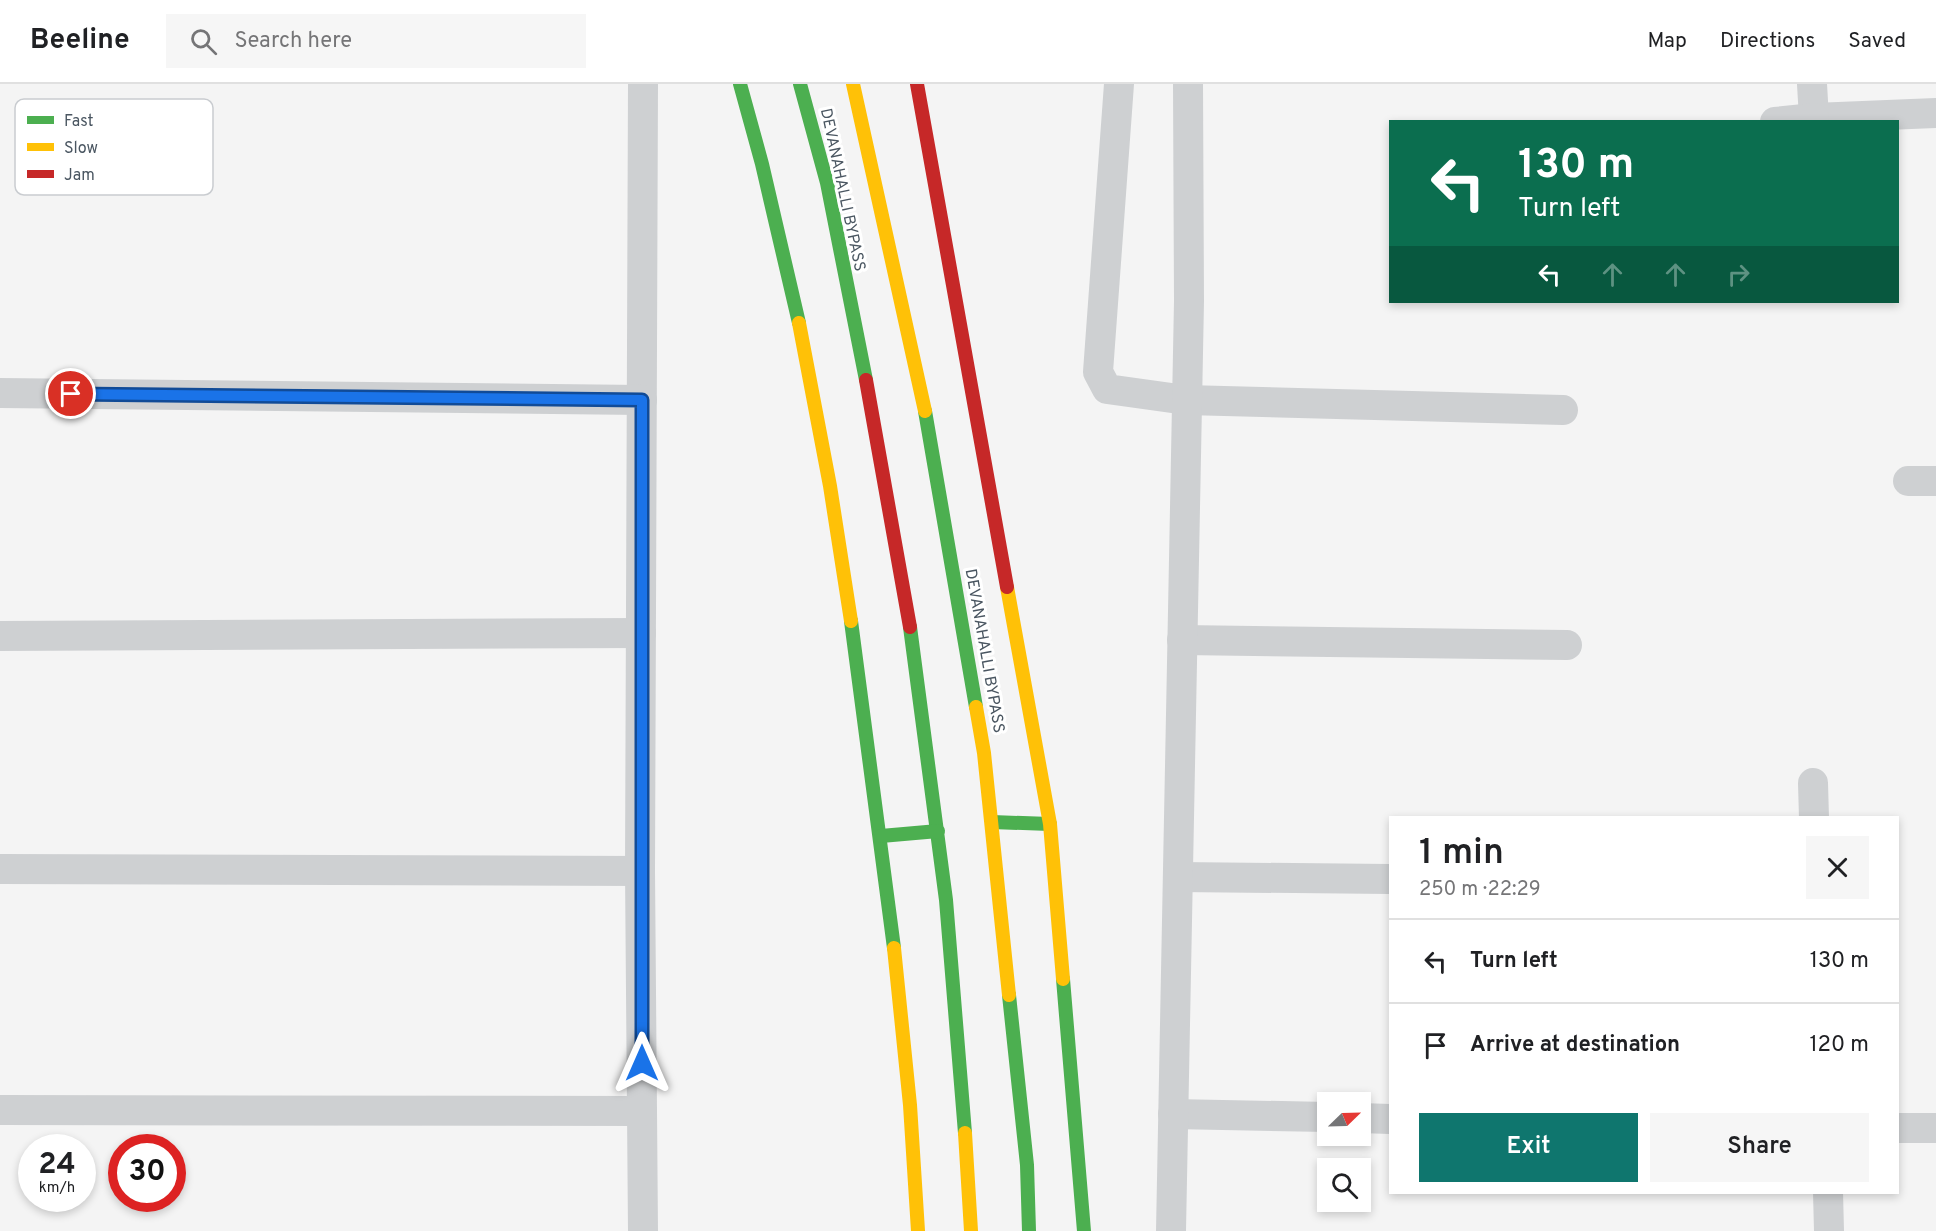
<!DOCTYPE html>
<html lang="en">
<head>
<meta charset="utf-8">
<style>
  body { margin:0; font-family:Overpass,sans-serif; background:#f6f6f6; color:#202124; height:100vh; display:flex; flex-direction:column; font-size:22px; white-space:nowrap }
  * { box-sizing:border-box; margin:0 }
  p { font-size:20px; color:#757577 }
  .icon { flex:none; width:33px; height:33px; fill:none; stroke:currentColor; stroke-width:2; stroke-linecap:round; stroke-linejoin:round }
  .map { position:relative; flex:1; overflow:hidden }
  .sheet { position:absolute; left:1389px; top:732px; width:510px; height:378px; display:flex; flex-direction:column; background:#fff; border-radius:0px; box-shadow:0 3px 9px #0003 }
  .sheet>* { flex:none }
  .hud { position:absolute; left:1389px; top:36px; width:510px; height:183px; border-radius:0px; box-shadow:0 3px 9px #0003; background:#0b6e4f; color:#fff; overflow:hidden }
  .needle { width:39px; rotate:67deg }
  .tools { position:absolute; left:1317px; top:1008px; display:grid; gap:12px }
  .tools a { display:grid; place-items:center; width:54px; height:54px; border-radius:0px; background:#fff; box-shadow:0 3px 9px #0003; font-size:30px }
  .speed { position:absolute; left:18px; top:1050px; display:flex; gap:12px; font-size:30px; font-weight:700; text-align:center }
  .speed>* { display:grid; place-content:center; width:78px; height:78px; border-radius:50%; background:#fff; box-shadow:0 3px 9px #0003; line-height:1 }
  .speed small { font-size:15px; font-weight:400 }
  .speed .limit { border:9px solid #d22; background:#fff; color:#111 }
  .pin { position:absolute; display:grid; place-items:center; width:51px; height:51px; color:#fff; margin:-26px; border:3px solid #fff; border-radius:50%; box-shadow:0 2px 6px #0007 }
  .me { position:absolute; width:66px; margin:-33px; rotate:0deg; stroke-linejoin:round; filter:drop-shadow(0 0 4px #0008) }
  .turn { display:flex; align-items:center; gap:21px; height:126px; padding:0 30px; font-size:27px }
  .turn .icon { width:78px; height:78px; stroke-width:2.5 }
  .turn b { display:block; font-size:42px; line-height:51px }
  .lanes { display:flex; align-items:center; height:57px; padding:0 30px; background:#0003; justify-content:center; gap:30px; direction:ltr }
  .lanes .off { opacity:.35 }
  .round { display:grid; place-items:center; flex:none; width:63px; height:63px; border-radius:0px; background:#f6f6f6 }
  .head { display:flex; align-items:center; justify-content:space-between; height:102px; padding:0 30px }
  h1 { font-size:36px; font-weight:600; line-height:45px }
  .primary-button { display:flex; gap:12px; margin-top:auto; padding:12px 30px }
  .primary-button a { flex:1; height:69px; border-radius:0px; background:#0f766e; color:#fff; font-size:24px; font-weight:600; line-height:69px; text-align:center }
  .primary-button a+a { background:#f6f6f6; color:#202124 }
  ul { padding:0; list-style:none }
  li { display:flex; align-items:center; gap:18px; height:84px; padding:0 30px; border-top:2px solid #e0e0e0 }
  li div { flex:1 }
  li b { display:block; font-size:22px }
  li em { font-style:normal }
  header { display:flex; align-items:center; gap:36px; box-sizing:border-box; height:84px; padding:0 30px; background:#fff; border-bottom:2px solid #e0e0e0 }
  header strong { font-size:28px }
  nav { display:flex; gap:33px; margin-inline-start:auto; font-size:21px }
  .search { width:420px; height:54px; background:#f6f6f6; display:flex; align-items:center; gap:15px; box-sizing:border-box; padding:0 21px; border-radius:0px; color:#757577; font-size:22px }
  .map>svg:first-child { display:block }
</style>
</head>
<body>
<header>
<strong>Beeline</strong>
<div class="search"><svg class="icon" aria-label="search" viewBox="0 0 24 24"><circle cx="10" cy="10" r="6"/><path d="M15 15l6 6"/></svg>Search here</div>
<nav><a>Map</a><a>Directions</a><a>Saved</a></nav>
</header>
<div class="map">
<svg width="1936" height="1147" viewBox="0 0 1936 1147">
  <rect width="100%" height="100%" fill="#f4f4f4"/>
  <g fill="none" stroke-linecap="round" stroke-linejoin="round">
    <g stroke="#ced0d2" stroke-width="30">
      <path d="M643 0 640 787 643 1147"/>
      <path d="M1119 0 1098 288 1107 305 1186 316 1563 326"/>
      <path d="M1812 0 1814 34 1936 29"/>
      <path d="M1775 38 1814 34"/>
      <path d="M0 309 642 316"/>
      <path d="M1908 397H1936"/>
      <path d="M0 552 641 549"/>
      <path d="M1182 556 1567 561"/>
      <path d="M1813 699 1814 734"/>
      <path d="M0 785 640 787"/>
      <path d="M1178 793 1390 795"/>
      <path d="M0 1026 642 1027"/>
      <path d="M1173 1030 1328 1033"/>
      <path d="M1360 1034 1390 1035"/>
      <path d="M1898 1044H1936"/>
      <path d="M1828 1108 1829 1147"/>
      <path d="M1171 1147 1189 217 1188 0"/>
    </g>
    <g stroke="#4caf50" stroke-width="14">
      <path d="M740 0 762 80 799 239"/>
      <path d="M800 0 827 99 866 296"/>
      <path d="M925 327 976 623"/>
      <path d="M851 537 894 864"/>
      <path d="M910 543 946 816 965 1049"/>
      <path d="M992 738 1050 740"/>
      <path d="M881 752 938 747"/>
      <path d="M1063 895 1084 1147"/>
      <path d="M1009 911 1027 1081 1029 1147"/>
    </g>
    <g stroke="#ffc107" stroke-width="14">
      <path d="M853 0 925 327"/>
      <path d="M799 239 830 402 851 537"/>
      <path d="M1007 503 1050 740 1063 895"/>
      <path d="M976 623 984 669 1009 911"/>
      <path d="M894 864 910 1021 918 1147"/>
      <path d="M965 1049 971 1147"/>
    </g>
    <g stroke="#c62828" stroke-width="14">
      <path d="M917 0 1007 503"/>
      <path d="M866 296 910 543"/>
    </g>
  </g>
  <g fill="none" stroke-linecap="round" stroke-linejoin="round">
    <g stroke="#114b97" stroke-width="15">
      <path id="route" d="M71 310 642 316V979"/>
    </g>
    <use href="#route" stroke="#1a73e8" stroke-width="10"/>
  </g>
  <g text-anchor="middle" dominant-baseline="central" stroke-width="6" stroke-linejoin="round" paint-order="stroke">
    <g font-size="16" fill="#4a5661" stroke="#fff">
      <text transform="translate(842 106) rotate(78)">DEVANAHALLI BYPASS</text>
      <text transform="translate(984 567) rotate(80)">DEVANAHALLI BYPASS</text>
    </g>
  </g>
  <rect x="15" y="15" width="198" height="96" rx="9" fill="#fff" stroke="#c9ccd0" stroke-width="1.5"/>
  <rect x="27" y="32" width="27" height="8" fill="#4caf50"/>
  <rect x="27" y="59" width="27" height="8" fill="#ffc107"/>
  <rect x="27" y="86" width="27" height="8" fill="#c62828"/>
  <g font-size="16" fill="#4a5661">
    <text x="64" y="42">Fast</text>
    <text x="64" y="69">Slow</text>
    <text x="64" y="96">Jam</text>
  </g>
</svg>
<div class="tools">
<a><svg class="needle" viewBox="-14 -14 28 28"><path d="M0-13l5 13h-10z" fill="#e53935"/><path d="M0 13l5-13h-10z" fill="#757577"/></svg></a>
<a><svg class="icon" aria-label="search" viewBox="0 0 24 24"><circle cx="10" cy="10" r="6"/><path d="M15 15l6 6"/></svg></a>
</div>
<div class="speed"><div>24<small>km/h</small></div><div class="limit">30</div></div>
<div class="pin" style="left:71px;top:310px;background:#d93025"><svg class="icon" aria-label="arrive" viewBox="0 0 24 24"><path d="M6 21V4h12l-3 4 3 4H6"/></svg></div>
<svg class="me" style="left:642px;top:979px" viewBox="-20 -20 40 40"><path d="M0-17L14 15 0 8-14 15z" fill="#1a73e8" stroke="#fff" stroke-width="4"/></svg>
<div class="hud">
<div class="turn"><svg class="icon" aria-label="left" viewBox="0 0 24 24"><path d="M17 20v-9H6M10 6l-5 5 5 5"/></svg><div><b>130 m</b>Turn left</div></div>
<div class="lanes"><svg class="icon" aria-label="left" viewBox="0 0 24 24"><path d="M17 20v-9H6M10 6l-5 5 5 5"/></svg><svg class="icon off" aria-label="ahead" viewBox="0 0 24 24"><path d="M12 20V5M6 11l6-6 6 6"/></svg><svg class="icon off" aria-label="ahead" viewBox="0 0 24 24"><path d="M12 20V5M6 11l6-6 6 6"/></svg><svg class="icon off" aria-label="right" viewBox="0 0 24 24"><path d="M7 20v-9h11M14 6l5 5-5 5"/></svg></div>
</div>
<section class="sheet">
<div class="head"><div><h1>1 min</h1><p>250 m · 22:29</p></div><a class="round"><svg class="icon" aria-label="close" viewBox="0 0 24 24"><path d="M6 6l12 12M18 6L6 18"/></svg></a></div>
<ul>
<li><svg class="icon" aria-label="left" viewBox="0 0 24 24"><path d="M17 20v-9H6M10 6l-5 5 5 5"/></svg><div><b>Turn left</b></div><em>130 m</em></li>
<li><svg class="icon" aria-label="arrive" viewBox="0 0 24 24"><path d="M6 21V4h12l-3 4 3 4H6"/></svg><div><b>Arrive at destination</b></div><em>120 m</em></li>
</ul>
<div class="primary-button"><a>Exit</a><a>Share</a></div>
</section>
</div>
</body>
</html>
